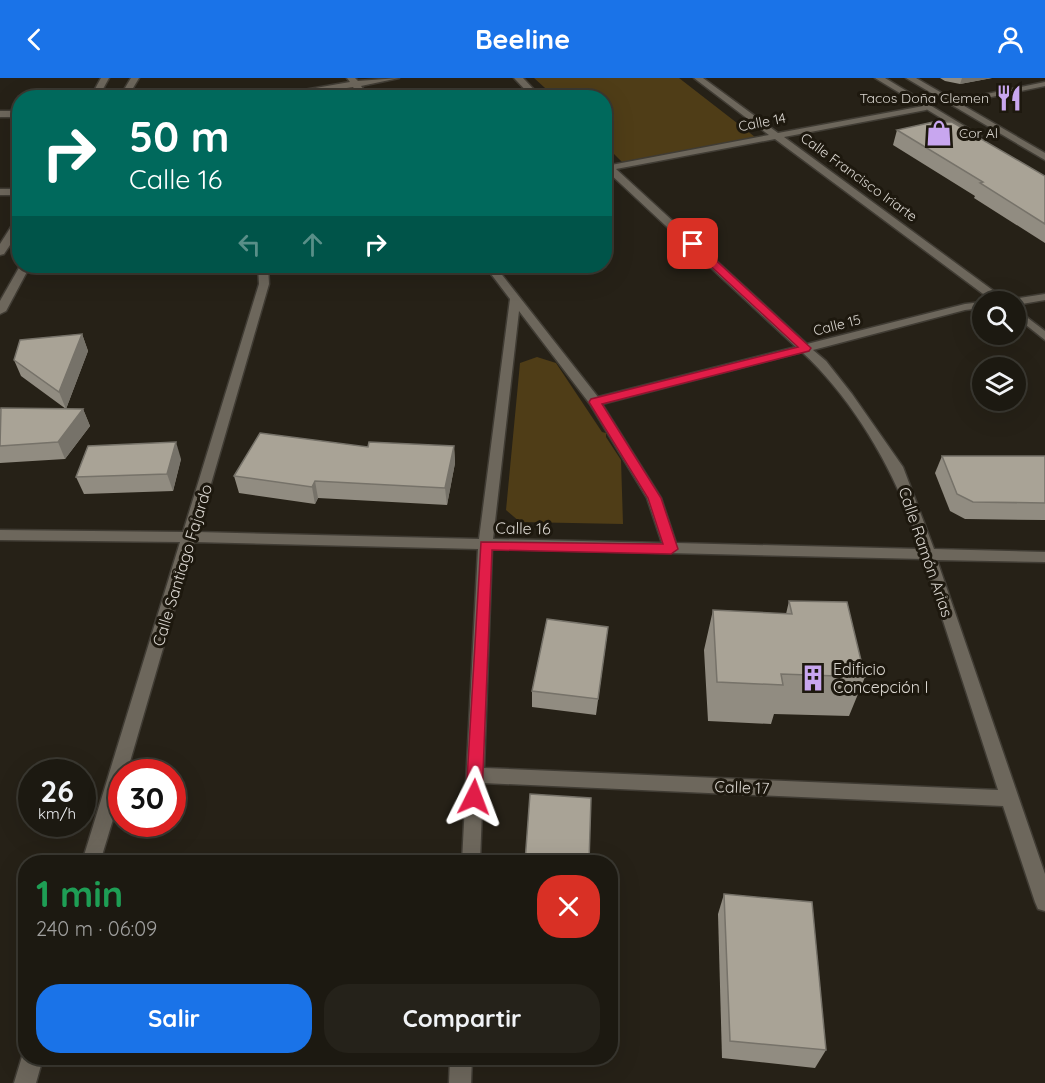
<!DOCTYPE html>
<html lang="es">
<head>
<meta charset="utf-8">
<style>
  body { margin:0; font-family:Quicksand,sans-serif; background:#25221a; color:#f1f3f6; height:100vh; display:flex; flex-direction:column; font-size:22px; white-space:nowrap }
  * { box-sizing:border-box; margin:0 }
  p { font-size:20px; color:#a0a09f }
  .icon { flex:none; width:33px; height:33px; fill:none; stroke:currentColor; stroke-width:2; stroke-linecap:round; stroke-linejoin:round }
  .map { position:relative; flex:1; overflow:hidden }
  .drawer { position:absolute; left:18px; top:777px; width:600px; height:210px; display:flex; flex-direction:column; background:#1c1911; border-radius:24px; box-shadow:0 6px 24px #0002,0 0 0 2px #3a3831 }
  .drawer>* { flex:none }
  .top-card { position:absolute; left:12px; top:12px; width:600px; height:183px; border-radius:24px; box-shadow:0 6px 24px #0002,0 0 0 2px #3a3831; background:#00695c; color:#fff; overflow:hidden }
  .buttons { position:absolute; left:972px; top:213px; display:grid; gap:12px }
  .buttons a { display:grid; place-items:center; width:54px; height:54px; border-radius:50%; background:#1c1911; box-shadow:0 6px 24px #0002,0 0 0 2px #3a3831; font-size:30px }
  .speed { position:absolute; left:18px; top:681px; display:flex; gap:12px; font-size:30px; font-weight:700; text-align:center }
  .speed>* { display:grid; place-content:center; width:78px; height:78px; border-radius:50%; background:#1c1911; box-shadow:0 6px 24px #0002,0 0 0 2px #3a3831; line-height:1 }
  .speed small { font-size:15px; font-weight:400 }
  .speed .limit { border:9px solid #d22; background:#fff; color:#111 }
  .pin { position:absolute; display:grid; place-items:center; width:51px; height:51px; color:#fff; margin:-26px; border-radius:12px; box-shadow:0 3px 9px #0006 }
  .me { position:absolute; width:66px; margin:-33px; rotate:3deg; stroke-linejoin:round; filter:drop-shadow(0 0 4px #0008) }
  .turn { display:flex; align-items:center; gap:21px; height:126px; padding:0 18px; font-size:27px }
  .turn .icon { width:78px; height:78px; stroke-width:2.5 }
  .turn b { display:block; font-size:42px; line-height:51px }
  .lanes { display:flex; align-items:center; height:57px; padding:0 18px; background:#0003; justify-content:center; gap:30px; direction:ltr }
  .lanes .off { opacity:.35 }
  .round { display:grid; place-items:center; flex:none; width:63px; height:63px; border-radius:24px; background:#25221a }
  .overview { display:flex; align-items:center; justify-content:space-between; height:102px; padding:0 18px }
  h1 { font-size:36px; font-weight:800; line-height:45px; color:#1e9e55 }
  .action { display:flex; gap:12px; margin-top:auto; padding:12px 18px }
  .action a { flex:1; height:69px; border-radius:24px; background:#1a73e8; color:#fff; font-size:24px; font-weight:800; line-height:69px; text-align:center }
  .action a+a { background:#25221a; color:#f1f3f6 }
  header { display:flex; justify-content:space-between; align-items:center; height:78px; padding:0 18px; background:#1a73e8; color:#fff; font-size:27px; font-weight:800 }
  .map>svg:first-child { display:block }
</style>
</head>
<body>
<header><svg class="icon" aria-label="back" viewBox="0 0 24 24"><path d="M15 5l-7 7 7 7"/></svg>Beeline<svg class="icon" aria-label="person" viewBox="0 0 24 24"><circle cx="12" cy="8" r="4"/><path d="M4 21q1-7 8-7t8 7"/></svg></header>
<div class="map">
<svg width="1045" height="1005" viewBox="0 0 1045 1005">
  <rect width="100%" height="100%" fill="#262117"/>
  <g fill="#4f3d17">
    <path d="M534 0H679L755 59 622 84 605 67 604 20 555 19Z"/>
    <path d="M537 279 556 285 602 354 606 355V359L621 382 623 446 520 444 506 432 520 285Z"/>
  </g>
  <g fill="none" stroke-linecap="round" stroke-linejoin="round">
    <g stroke="#403c34" stroke-width="3">
      <g id="minor">
        <path d="M101 0H109L98 20H90Z"/>
        <path d="M131 0H139L127 20H119Z"/>
        <path d="M347 0H355L358 3 399 0 361 8 370 20H361L353 9 282 20H258L350 4Z"/>
        <path d="M514 0H523L542 20H533Z"/>
        <path d="M694 0H703L778 55 929 27 930 29 926 32 784 59 1006 222 1045 216V222L1016 227V224H994L775 61 616 91 807 266 965 226 982 224V230L965 232 813 272 826 283 852 316 903 389 934 471 1045 474V484L937 482 1045 796V833L1038 831 1035 824 1003 728 483 705 480 784H462L478 471 194 464 127 694H122V712L100 784H82L180 464 0 462V452L183 454 259 206 258 188H268L269 206 197 454 479 461 510 221 485 188H495L598 319 796 269 607 93 604 94V82L611 87 769 57ZM519 233 590 326 647 420 662 465 493 461ZM802 274C856 324 900 401 920 471L676 465 661 420 602 326ZM492 471 923 481 998 712 484 690Z"/>
        <path d="M1045 4V8L952 27 948 24Z"/>
        <rect x="0" y="33" width="20" height="6"/>
        <rect x="0" y="111" width="20" height="6"/>
        <path d="M20 140V152L4 176 0 177V166L16 141Z"/>
        <path d="M20 188H30L6 233 0 236V223Z"/>
        <path d="M1016 231 1045 253V262L1016 239Z"/>
        <path d="M24 972 26 980H43L36 1005H14Z"/>
        <path d="M450 980H472L471 1005H449Z"/>
      </g>
    </g>
    <g stroke="#403c34" stroke-width="3">
      <g id="secondary">
        <path d="M875 0H885L981 58 974 60Z"/>
        <path d="M906 0H916L1045 75V82Z"/>
      </g>
    </g>
    <use href="#minor" fill="#6d675c" fill-rule="evenodd"/>
    <use href="#secondary" fill="#6d675c" fill-rule="evenodd"/>
  </g>
  <g fill="#918c81">
    <path d="M940 0H992L960 6 945 3Z"/>
    <path d="M897 52 1045 98V165L974 120 975 118 893 67Z"/>
    <path d="M82 256 88 273 66 331H83L90 348 65 381 0 385V331H66L21 298 14 282Z"/>
    <path d="M454 368 455 385 447 427 318 420 315 426 239 415 234 398Z"/>
    <path d="M942 378H1045V442L965 441 950 433 935 395Z"/>
    <path d="M181 381 173 413 84 416 76 399Z"/>
    <path d="M789 523 865 599 849 638 774 636 771 646 708 643 704 572 713 532 786 536Z"/>
    <path d="M608 549 596 637 532 629V613Z"/>
    <path d="M724 816 826 972 815 990 722 980 718 836Z"/>
  </g>
  <g fill="#767269">
    <path d="M962 0H992L960 6Z"/>
    <path d="M82 256 88 273 66 331 59 314Z"/>
    <path d="M83 331 90 348 65 381 58 364Z"/>
    <path d="M176 364 181 381 173 413 167 396Z"/>
    <path d="M454 368 455 385 447 427 445 410Z"/>
    <path d="M315 403 318 420 315 426 312 409Z"/>
  </g>
  <g fill="#a9a396" stroke="#767269" stroke-width="1.5">
    <path d="M933 44H952L1045 98V146L980 105 983 104 897 52Z"/>
    <path d="M82 256 59 314 14 282 20 262Z"/>
    <path d="M1 330 83 331 58 364 0 368Z"/>
    <path d="M260 355 368 369 369 364 454 368 445 410 315 403 312 409 234 398Z"/>
    <path d="M176 364 167 396 76 399 88 368Z"/>
    <path d="M942 378H1045V425L973 424 957 416Z"/>
    <path d="M789 523 847 524 865 599 781 596 783 607 717 604 713 532 792 536Z"/>
    <path d="M547 541 608 549 598 621 532 613Z"/>
    <path d="M530 716 591 720 589 784H525Z"/>
    <path d="M724 816 812 824 826 972 730 963Z"/>
  </g>
  <path fill="#e11d48" stroke="#92132f" stroke-width="1.5" d="M689 164H696L811 270 809 273 602 326 661 420 678 471 671 476 492 472 482 719 480 724 474 726 468 724 466 719 481 464 663 466 648 420 589 324 591 321 798 269 689 168Z"/>
  <defs>
    <g id="restaurant-bare" transform="scale(2.07)"><path d="M-5-6h1v4h1v-4h1v4h1v-4h1v5L-1.5 .5V6h-2V.5L-5-1ZM5-6V6H3V1.5H1.5Q1.5-4 5-6Z" fill="#c8a6ef" stroke="#1d180e" stroke-width="2.5" paint-order="stroke"/></g>
    <g id="shop-bare" transform="scale(2.07)"><path d="M-5-2.5h2.3a2.7 3.5 0 0 1 5.4 0H5L5.5 6h-11ZM-1.5-2.5h3a1.5 2.3 0 0 0-3 0Z" fill="#c8a6ef" stroke="#1d180e" stroke-width="2.5" paint-order="stroke"/></g>
    <g id="building-bare" transform="scale(2.07)"><path d="M-4-6H4V6H1V3H-1V6H-4ZM-2.5-4.3h1.7v1.8h-1.7ZM.8-4.3h1.7v1.8H.8ZM-2.5-1h1.7V.8h-1.7ZM.8-1h1.7V.8H.8Z" fill="#c8a6ef" stroke="#1d180e" stroke-width="2.5" paint-order="stroke"/></g>
  </defs>
  <g fill-rule="evenodd">
    <use href="#restaurant-bare" x="1009" y="20"/>
    <use href="#shop-bare" x="939" y="55"/>
    <use href="#building-bare" x="813" y="600"/>
  </g>
  <g text-anchor="middle" dominant-baseline="central" stroke-width="6" stroke-linejoin="round" paint-order="stroke">
    <g font-size="14" fill="#dad6d0" stroke="#1d180e" text-anchor="end">
      <text x="989" y="20">Tacos Doña Clemen</text>
      <text x="959" y="55" text-anchor="start">Cor Al</text>
    </g>
    <g font-size="14" fill="#dad6d0" stroke="#1d180e">
      <text transform="translate(762 44) rotate(-11)">Calle 14</text>
      <text transform="translate(859 99) rotate(36)">Calle Francisco Iriarte</text>
      <text transform="translate(837 247) rotate(-14)">Calle 15</text>
    </g>
    <g font-size="16" fill="#dad6d0" stroke="#1d180e">
      <text transform="translate(523 450) rotate(1)">Calle 16</text>
      <text transform="translate(926 474) rotate(71)">Calle Ramón Arias</text>
      <text transform="translate(182 487) rotate(-73)">Calle Santiago Fajardo</text>
      <text transform="translate(742 709) rotate(2)">Calle 17</text>
    </g>
    <g font-size="16" fill="#dad6d0" stroke="#1d180e" text-anchor="start">
      <text x="833" y="591">Edificio<tspan x="833" dy="18">Concepción I</tspan></text>
    </g>
  </g>
</svg>
<div class="buttons">
<a><svg class="icon" aria-label="search" viewBox="0 0 24 24"><circle cx="10" cy="10" r="6"/><path d="M15 15l6 6"/></svg></a>
<a><svg class="icon" aria-label="layers" viewBox="0 0 24 24"><path d="M12 4l9 5-9 5-9-5zM3 14l9 5 9-5"/></svg></a>
</div>
<div class="speed"><div>26<small>km/h</small></div><div class="limit">30</div></div>
<div class="pin" style="left:693px;top:166px;background:#d93025"><svg class="icon" aria-label="arrive" viewBox="0 0 24 24"><path d="M6 21V4h12l-3 4 3 4H6"/></svg></div>
<svg class="me" style="left:474px;top:719px" viewBox="-20 -20 40 40"><path d="M0-17L14 15 0 8-14 15z" fill="#e11d48" stroke="#fff" stroke-width="4"/></svg>
<div class="top-card">
<div class="turn"><svg class="icon" aria-label="right" viewBox="0 0 24 24"><path d="M7 20v-9h11M14 6l5 5-5 5"/></svg><div><b>50 m</b>Calle 16</div></div>
<div class="lanes"><svg class="icon off" aria-label="left" viewBox="0 0 24 24"><path d="M17 20v-9H6M10 6l-5 5 5 5"/></svg><svg class="icon off" aria-label="ahead" viewBox="0 0 24 24"><path d="M12 20V5M6 11l6-6 6 6"/></svg><svg class="icon" aria-label="right" viewBox="0 0 24 24"><path d="M7 20v-9h11M14 6l5 5-5 5"/></svg></div>
</div>
<section class="drawer">
<div class="overview"><div><h1>1 min</h1><p>240 m · 06:09</p></div><a class="round" style="background:#d93025;color:#fff"><svg class="icon" aria-label="close" viewBox="0 0 24 24"><path d="M6 6l12 12M18 6L6 18"/></svg></a></div>
<div class="action"><a>Salir</a><a>Compartir</a></div>
</section>
</div>
</body>
</html>
